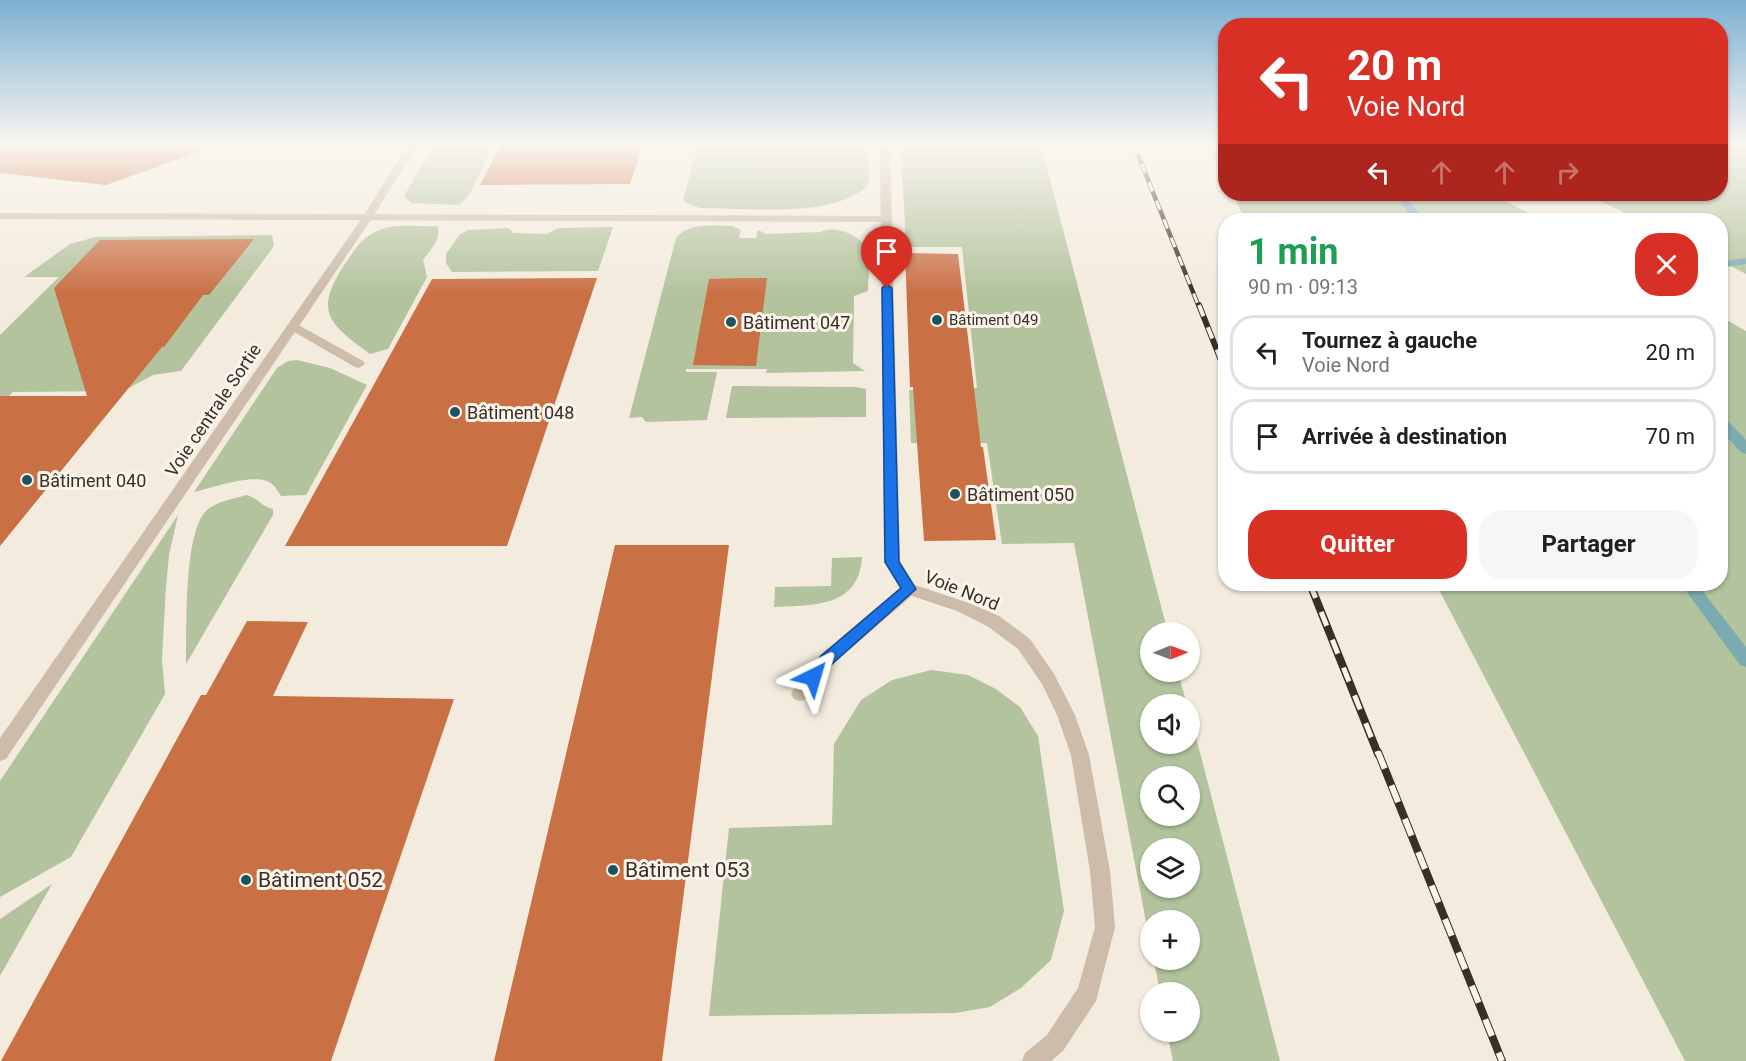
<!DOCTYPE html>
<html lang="fr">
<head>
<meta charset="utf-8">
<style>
  body { margin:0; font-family:Roboto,sans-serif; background:#f6f6f6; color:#202124; height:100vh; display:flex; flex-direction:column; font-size:22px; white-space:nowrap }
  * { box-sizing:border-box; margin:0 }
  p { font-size:20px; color:#757577 }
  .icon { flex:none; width:33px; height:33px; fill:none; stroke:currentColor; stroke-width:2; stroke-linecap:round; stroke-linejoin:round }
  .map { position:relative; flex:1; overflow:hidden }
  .panel { position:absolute; left:1218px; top:213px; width:510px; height:378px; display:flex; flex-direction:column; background:#fff; border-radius:24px; box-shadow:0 2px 4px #0004 }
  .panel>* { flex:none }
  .hud { position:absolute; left:1218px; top:18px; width:510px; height:183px; border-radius:24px; box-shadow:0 2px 4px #0004; background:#d93025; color:#fff; overflow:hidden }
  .needle { width:39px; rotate:89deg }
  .buttons { position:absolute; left:1140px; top:622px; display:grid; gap:12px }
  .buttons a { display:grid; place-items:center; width:60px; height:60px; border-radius:50%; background:#fff; box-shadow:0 2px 4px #0004; font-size:30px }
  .pin { position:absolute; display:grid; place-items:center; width:51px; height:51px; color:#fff; margin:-62px -26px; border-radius:50% 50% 50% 0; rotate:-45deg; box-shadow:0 0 6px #0007 }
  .pin .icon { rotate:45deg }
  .me { position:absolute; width:66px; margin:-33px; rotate:40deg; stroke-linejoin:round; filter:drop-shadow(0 0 4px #0008) }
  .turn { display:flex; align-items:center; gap:21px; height:126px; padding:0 30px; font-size:27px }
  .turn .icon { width:78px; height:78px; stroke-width:2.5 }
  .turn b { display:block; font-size:42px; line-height:51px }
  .lanes { display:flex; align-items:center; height:57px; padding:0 30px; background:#0003; justify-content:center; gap:30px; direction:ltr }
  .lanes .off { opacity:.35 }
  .round { display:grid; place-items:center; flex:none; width:63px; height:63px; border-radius:24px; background:#f6f6f6 }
  .overview { display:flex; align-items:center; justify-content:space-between; height:102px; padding:0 30px }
  h1 { font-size:36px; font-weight:700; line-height:45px; color:#1e9e55 }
  .button { display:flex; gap:12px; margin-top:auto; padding:12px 30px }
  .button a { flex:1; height:69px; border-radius:24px; background:#d93025; color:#fff; font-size:24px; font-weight:700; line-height:69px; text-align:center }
  .button a+a { background:#f6f6f6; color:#202124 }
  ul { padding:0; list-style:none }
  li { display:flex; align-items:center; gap:18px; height:75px; margin:0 12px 9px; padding:0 18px; border:3px solid #e0e0e0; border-radius:24px }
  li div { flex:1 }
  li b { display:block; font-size:22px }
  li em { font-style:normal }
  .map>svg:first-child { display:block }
</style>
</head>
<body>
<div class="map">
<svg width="1746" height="1061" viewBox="0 0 1746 1061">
  <rect width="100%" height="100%" fill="#f3ebdd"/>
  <g fill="#b3c39d" fill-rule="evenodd">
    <path d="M434 145H494L468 197 459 205 411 203 404 196Z"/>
    <path d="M698 145H869V184C837 219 746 208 700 208L687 203 683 200Z"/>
    <path d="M901 145H1041L1168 633H1150V672H1178L1187 705H1150V744H1190V714L1280 1061H1173L1167 1032H1190V993H1160L1154 960H1190V921H1150V943L1074 543 1002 544 987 443H911L909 390 977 388 962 247H906ZM1150 777H1190V816H1150ZM1150 849H1190V888H1150Z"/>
    <path d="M1207 145H1225V180Z"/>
    <path d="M1721 145H1746V274L1721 261 1720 220H1640L1586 194H1720Z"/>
    <path d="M1232 194H1492L1542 220H1246Z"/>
    <path d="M437 226C442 239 430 250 423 260L427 277 388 349 370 354C329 324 313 312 345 264 354 251 361 238 377 231 395 223 417 227 437 226Z"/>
    <path d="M732 226 741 230 739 238H756L758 230 767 234 821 232C834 224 864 236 868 252 871 263 868 279 868 291L854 296 853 363 865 371 766 373 767 369H686V372H717L707 420 646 422 642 417 629 418 676 238C689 222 714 226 732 226Z"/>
    <path d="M613 227 598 271 452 272 446 263V254L460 234 468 230 509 228 513 233 547 234 558 228Z"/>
    <path d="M272 235 274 246 181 371 153 375 123 391 13 392 0 405V335L59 277H24L70 244 96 237Z"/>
    <path d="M1721 317 1746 331V1061H1685L1436 584H1720Z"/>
    <path d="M297 360 330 368 367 385 306 495 281 496C278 492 276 487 272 484 257 471 212 488 194 492L277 368 288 361Z"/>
    <path d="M732 386 856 387 866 389V417L726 418Z"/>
    <path d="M246 495C257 497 262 507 273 509V515L186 664C187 630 183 532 207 510 217 501 234 499 246 495Z"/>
    <path d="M178 515 169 555 166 586 162 659 165 694 71 857 0 897V781Z"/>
    <path d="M862 557C859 608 813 605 774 607L775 587 831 586 832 558Z"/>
    <path d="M931 670 968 675 996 689 1020 707 1038 736 1064 911 1051 960 1021 988 990 1007 955 1013 709 1016 729 828 832 825 834 744 861 700 892 680Z"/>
    <path d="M52 884 0 976V919Z"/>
  </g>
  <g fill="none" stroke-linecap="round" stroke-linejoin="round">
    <g fill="#7babb1" fill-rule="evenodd">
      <path d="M1394 194H1404L1424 220H1414Z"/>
      <path d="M1533 213 1542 220H1532L1528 216Z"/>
      <path d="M1746 258V264L1720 268V262Z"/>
      <path d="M1720 417 1725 418 1746 440V454L1741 452 1720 430Z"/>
      <path d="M1681 584H1697L1746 647V667L1740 665Z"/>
    </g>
  </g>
  <g fill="#c97045">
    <path d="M0 145H200L201 151 106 185 0 173Z"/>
    <path d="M501 145H643L630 184 480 185Z"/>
    <path d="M254 239 209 295H203L164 347H162L0 546V396H87L54 288 100 240Z"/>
    <path d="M905 253 958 254 981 447H983L996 540 924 541 913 387H910Z"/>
    <path d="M597 278 507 546H285L432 279Z"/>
    <path d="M741 278H767L756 366 693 365 709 279Z"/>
    <path d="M615 545H729L662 1061H494Z"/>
    <path d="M247 621 308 622 273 696 454 699 331 1061H1L201 695H206Z"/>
  </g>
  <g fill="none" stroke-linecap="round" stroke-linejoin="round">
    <g fill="#ccbca9" fill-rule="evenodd">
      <path d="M0 213 886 216 891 219 886 222 0 219Z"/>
      <path d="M293 322 363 361 365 364 359 368 355 367 289 329 287 326Z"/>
      <path d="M909 583 915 585 917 589 915 593 832 665 806 699 800 701 794 699 791 694 794 689 820 655 903 585Z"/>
    </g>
    <g fill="#ccbca9" fill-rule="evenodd">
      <path d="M408 145H418L372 218 6 759 0 761V738L362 218Z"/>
      <path d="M880 145H890L900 561 915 585 969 603 999 616 1030 639 1054 674 1075 715 1089 755 1110 871 1115 927 1096 1001 1063 1051 1051 1061H1022L1025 1053 1047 1035 1078 988 1095 927 1090 871 1071 755 1057 715 1042 684 1018 649 987 626 957 611 903 593 884 562Z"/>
    </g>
    <g stroke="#392f29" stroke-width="4.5">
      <path id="rail-far3" d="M1134 145 1199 307"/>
    </g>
    <g stroke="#392f29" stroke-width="6">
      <path id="rail-far2" d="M1199 305 1226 373"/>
    </g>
    <g stroke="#392f29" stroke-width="8">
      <path id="rail-far1" d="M1310 584 1378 754"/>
    </g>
    <g stroke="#392f29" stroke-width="8">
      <path id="rail" d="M1378 752 1502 1061"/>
    </g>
    <use href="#rail-far3" stroke="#faf4ea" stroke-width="3" stroke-dasharray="10" stroke-linecap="butt"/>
    <use href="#rail-far2" stroke="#faf4ea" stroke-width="4" stroke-dasharray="12" stroke-linecap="butt"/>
    <use href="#rail-far1" stroke="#faf4ea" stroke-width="5" stroke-dasharray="15" stroke-linecap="butt"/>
    <use href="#rail" stroke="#faf4ea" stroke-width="6" stroke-dasharray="18" stroke-linecap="butt"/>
  </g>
  <linearGradient id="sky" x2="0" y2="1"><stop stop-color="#7cb0d2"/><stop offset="0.49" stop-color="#faf6f0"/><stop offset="1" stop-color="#faf6f0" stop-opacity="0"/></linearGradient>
  <rect width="1746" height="294" fill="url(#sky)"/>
  <path fill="#1a73e8" stroke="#114b97" stroke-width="1.5" d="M887 284 892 288 899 562 916 589 832 664 819 682 813 684 808 682 806 677 821 656 901 588 885 562 882 288Z"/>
  <g fill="#1d535c" stroke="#faf4ea" stroke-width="2">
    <circle cx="937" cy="320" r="6"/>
    <circle cx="731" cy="322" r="6"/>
    <circle cx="455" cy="412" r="6"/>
    <circle cx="27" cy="480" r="6"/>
    <circle cx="955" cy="494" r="6"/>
    <circle cx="613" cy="870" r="6"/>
    <circle cx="246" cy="880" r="6"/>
  </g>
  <g text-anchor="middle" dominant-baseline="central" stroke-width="6" stroke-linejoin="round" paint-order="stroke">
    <g font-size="15" fill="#392f29" stroke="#faf4ea" text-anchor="start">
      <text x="949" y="320">Bâtiment 049</text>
    </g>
    <g font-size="18" fill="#392f29" stroke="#faf4ea" text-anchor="start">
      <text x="743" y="322">Bâtiment 047</text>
      <text x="467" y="412">Bâtiment 048</text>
      <text x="39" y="480">Bâtiment 040</text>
      <text x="967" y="494">Bâtiment 050</text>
    </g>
    <g font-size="18" fill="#392f29" stroke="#faf4ea">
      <text transform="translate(213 410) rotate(-56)">Voie centrale Sortie</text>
      <text transform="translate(962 590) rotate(22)">Voie Nord</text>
    </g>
    <g font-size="21" fill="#392f29" stroke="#faf4ea" text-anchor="start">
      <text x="625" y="870">Bâtiment 053</text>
      <text x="258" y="880">Bâtiment 052</text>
    </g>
  </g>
</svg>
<div class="buttons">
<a><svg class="needle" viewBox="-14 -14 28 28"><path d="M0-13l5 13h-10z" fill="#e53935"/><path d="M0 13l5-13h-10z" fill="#757577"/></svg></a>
<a><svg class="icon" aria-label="sound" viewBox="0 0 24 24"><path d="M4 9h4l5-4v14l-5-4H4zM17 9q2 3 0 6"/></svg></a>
<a><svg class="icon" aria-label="search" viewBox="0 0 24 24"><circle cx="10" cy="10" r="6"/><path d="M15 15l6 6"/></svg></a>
<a><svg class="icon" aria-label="layers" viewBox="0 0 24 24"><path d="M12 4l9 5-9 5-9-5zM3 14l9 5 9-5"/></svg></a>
<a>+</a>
<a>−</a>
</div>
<div class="pin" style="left:887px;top:288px;background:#d93025"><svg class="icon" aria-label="arrive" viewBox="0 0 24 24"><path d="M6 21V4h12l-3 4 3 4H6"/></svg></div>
<svg class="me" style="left:813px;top:677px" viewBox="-20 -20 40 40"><path d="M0-17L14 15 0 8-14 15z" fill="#1a73e8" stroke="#fff" stroke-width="4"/></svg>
<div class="hud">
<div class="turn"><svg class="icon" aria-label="left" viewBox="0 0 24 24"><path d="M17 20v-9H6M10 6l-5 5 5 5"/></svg><div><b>20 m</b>Voie Nord</div></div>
<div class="lanes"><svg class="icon" aria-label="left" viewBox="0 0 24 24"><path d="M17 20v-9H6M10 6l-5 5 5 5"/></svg><svg class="icon off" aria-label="ahead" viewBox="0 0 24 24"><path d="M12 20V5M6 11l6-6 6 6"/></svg><svg class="icon off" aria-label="ahead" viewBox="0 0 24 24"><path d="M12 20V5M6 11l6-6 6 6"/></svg><svg class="icon off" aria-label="right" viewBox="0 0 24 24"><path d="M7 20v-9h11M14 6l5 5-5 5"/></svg></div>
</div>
<section class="panel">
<div class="overview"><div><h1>1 min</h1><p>90 m · 09:13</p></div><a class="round" style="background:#d93025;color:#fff"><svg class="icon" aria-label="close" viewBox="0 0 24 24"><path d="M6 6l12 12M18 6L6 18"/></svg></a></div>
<ul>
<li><svg class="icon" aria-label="left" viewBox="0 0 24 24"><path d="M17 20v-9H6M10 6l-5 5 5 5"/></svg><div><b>Tournez à gauche</b><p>Voie Nord</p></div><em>20 m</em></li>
<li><svg class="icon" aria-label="arrive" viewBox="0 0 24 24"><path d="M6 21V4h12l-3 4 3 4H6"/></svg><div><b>Arrivée à destination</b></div><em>70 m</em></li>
</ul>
<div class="button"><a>Quitter</a><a>Partager</a></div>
</section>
</div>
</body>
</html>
